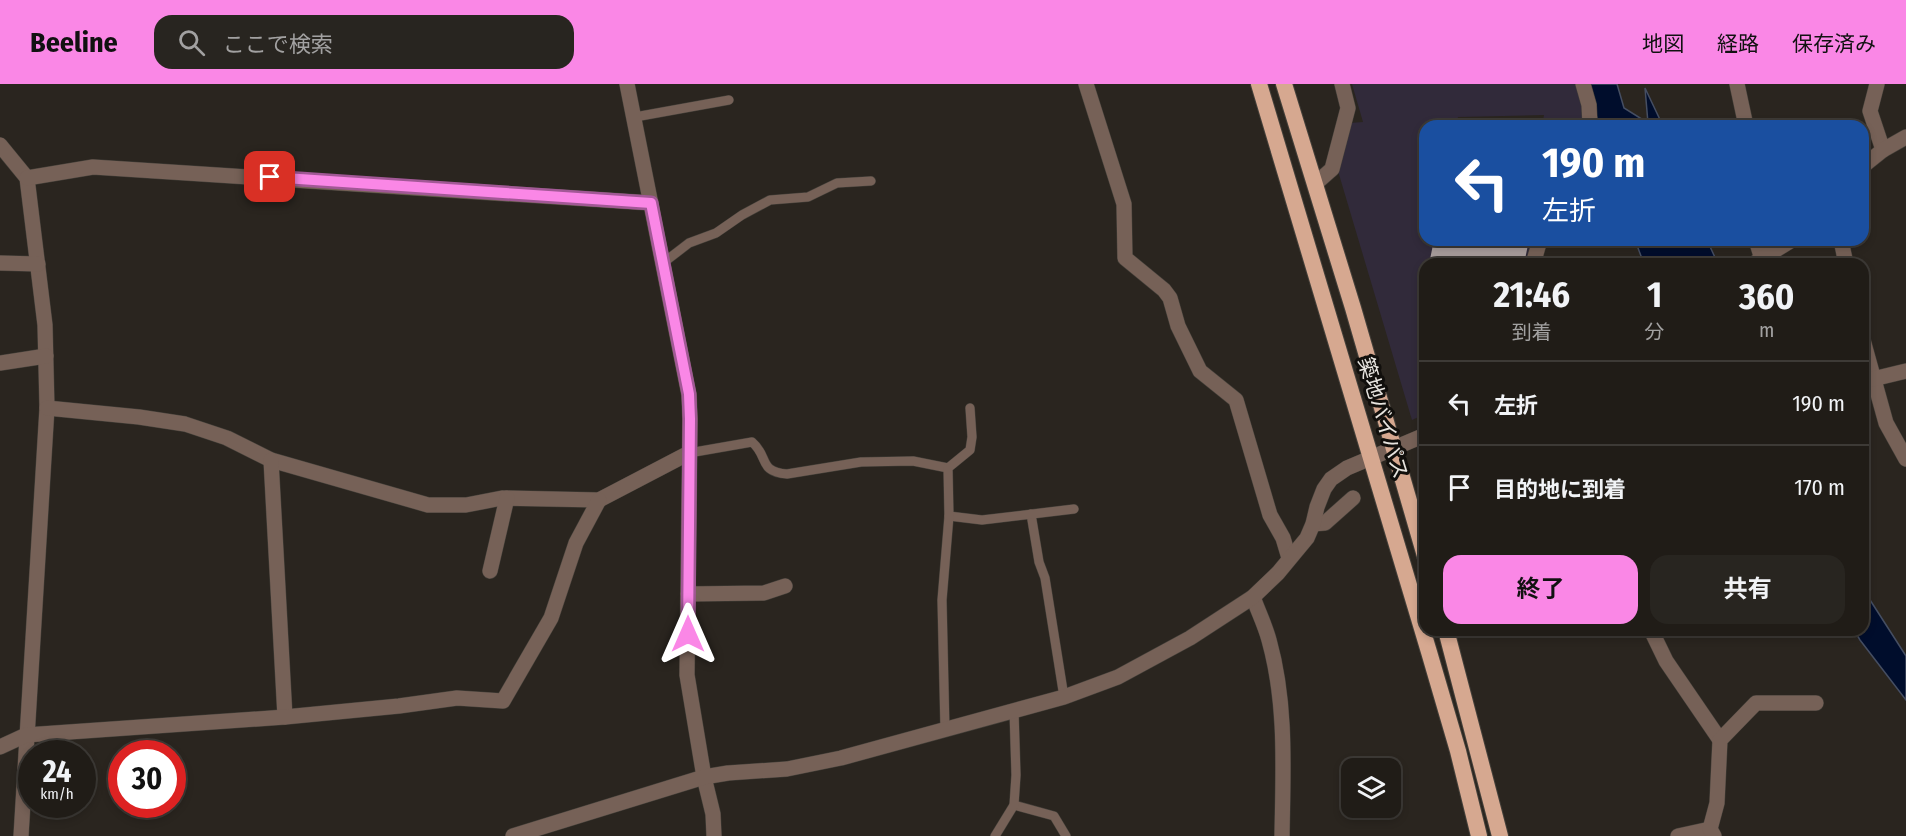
<!DOCTYPE html>
<html lang="ja">
<head>
<meta charset="utf-8">
<style>
  body { margin:0; font-family:"Fira Sans Condensed","Noto Sans JP",sans-serif; background:#282520; color:#f1f3f6; height:100vh; display:flex; flex-direction:column; font-size:22px; white-space:nowrap }
  * { box-sizing:border-box; margin:0 }
  p { font-size:20px; color:#a2a1a1 }
  .icon { flex:none; width:33px; height:33px; fill:none; stroke:currentColor; stroke-width:2; stroke-linecap:round; stroke-linejoin:round }
  .map { position:relative; flex:1; overflow:hidden }
  .side { position:absolute; left:1419px; top:174px; width:450px; height:378px; display:flex; flex-direction:column; background:#201c17; border-radius:18px; box-shadow:0 3px 9px #0003,0 0 0 2px #3d3a36 }
  .side>* { flex:none }
  .top-card { position:absolute; left:1419px; top:36px; width:450px; height:126px; border-radius:18px; box-shadow:0 3px 9px #0003,0 0 0 2px #3d3a36; background:#1a4fa0; color:#fff; overflow:hidden }
  .buttons { position:absolute; left:1341px; top:674px; display:grid; gap:12px }
  .buttons a { display:grid; place-items:center; width:60px; height:60px; border-radius:12px; background:#201c17; box-shadow:0 3px 9px #0003,0 0 0 2px #3d3a36; font-size:30px }
  .speed { position:absolute; left:18px; top:656px; display:flex; gap:12px; font-size:30px; font-weight:700; text-align:center }
  .speed>* { display:grid; place-content:center; width:78px; height:78px; border-radius:50%; background:#201c17; box-shadow:0 3px 9px #0003,0 0 0 2px #3d3a36; line-height:1 }
  .speed small { font-size:15px; font-weight:400 }
  .speed .limit { border:9px solid #d22; background:#fff; color:#111 }
  .pin { position:absolute; display:grid; place-items:center; width:51px; height:51px; color:#fff; margin:-26px; border-radius:12px; box-shadow:0 3px 9px #0006 }
  .me { position:absolute; width:66px; margin:-33px; rotate:0deg; stroke-linejoin:round; filter:drop-shadow(0 0 4px #0008) }
  .turn { display:flex; align-items:center; gap:21px; height:126px; padding:0 24px; font-size:27px }
  .turn .icon { width:78px; height:78px; stroke-width:2.5 }
  .turn b { display:block; font-size:42px; line-height:51px }
  .eta { display:flex; justify-content:space-evenly; align-items:center; height:102px; text-align:center }
  .eta b { font-size:36px; font-weight:700; line-height:42px }
  .button { display:flex; gap:12px; margin-top:auto; padding:12px 24px }
  .button a { flex:1; height:69px; border-radius:18px; background:#fa87e6; color:#111; font-size:24px; font-weight:700; line-height:69px; text-align:center }
  .button a+a { background:#282520; color:#f1f3f6 }
  ul { padding:0; list-style:none }
  li { display:flex; align-items:center; gap:18px; height:84px; padding:0 24px; border-top:2px solid #3d3a36 }
  li div { flex:1 }
  li b { display:block; font-size:22px }
  li em { font-style:normal }
  header { display:flex; align-items:center; gap:36px; box-sizing:border-box; height:84px; padding:0 30px; background:#fa87e6; color:#111 }
  header strong { font-size:28px }
  nav { display:flex; gap:33px; margin-inline-start:auto; font-size:21px }
  .search { width:420px; height:54px; background:#282520; display:flex; align-items:center; gap:15px; box-sizing:border-box; padding:0 21px; border-radius:18px; color:#a2a1a1; font-size:22px }
  .map>svg:first-child { display:block }
</style>
</head>
<body>
<header>
<strong>Beeline</strong>
<div class="search"><svg class="icon" aria-label="search" viewBox="0 0 24 24"><circle cx="10" cy="10" r="6"/><path d="M15 15l6 6"/></svg>ここで検索</div>
<nav><a>地図</a><a>経路</a><a>保存済み</a></nav>
</header>
<div class="map">
<svg width="1906" height="752" viewBox="0 0 1906 752">
  <rect width="100%" height="100%" fill="#2a251f"/>
  <path fill="#312a3a" d="M1352 0H1577L1584 24V42H1542L1544 31 1458 33 1456 42H1425V156H1534L1527 180H1425V330L1412 336 1338 87 1350 39 1363 38Z"/>
  <g fill="#000d2c" stroke="#454e62" stroke-width="1.5">
    <path d="M1588 0H1617L1624 24 1648 39 1645 4 1663 42H1599Z"/>
    <path d="M1635 156H1707L1718 180H1644Z"/>
    <path d="M1863 505 1906 572V616L1860 556 1854 546H1863Z"/>
  </g>
  <path fill="#a89d9c" d="M1434 156H1529L1524 180H1429Z"/>
  <g fill="none" stroke-linecap="round" stroke-linejoin="round">
    <g stroke="#44403a" stroke-width="10">
      <g id="service">
        <path d="M635 33 729 16"/>
        <path d="M663 179 689 159 716 149 742 131 770 116 808 113 837 99 871 97"/>
        <path d="M689 369 752 358C769 372 758 388 787 390L861 378 913 377 948 384"/>
        <path d="M1031 430 1039 478 1045 494 1064 613"/>
        <path d="M949 432 982 436 1074 425"/>
        <path d="M945 646 942 516 949 432 948 384 970 366 972 353 970 324"/>
        <path d="M1014 721 1054 732 1066 752"/>
        <path d="M995 752 1014 721 1016 691 1014 627"/>
      </g>
    </g>
    <g stroke="#44403a" stroke-width="16">
      <g id="minor">
        <path d="M627 0 689 311 690 335 687 591 704 693 713 730 714 752"/>
        <path d="M1086 0 1124 120 1125 174 1164 206 1170 214 1178 242 1200 287 1236 316 1270 431 1283 454 1289 474"/>
        <path d="M1583 0 1589 21 1590 42"/>
        <path d="M1737 0 1746 42"/>
        <path d="M1877 0 1870 27 1883 66"/>
        <path d="M0 61 27 94 45 241 47 324 21 752"/>
        <path d="M1863 82 1883 66 1906 53"/>
        <path d="M27 94 93 83 651 119"/>
        <path d="M1315 100 1332 85 1348 24 1342 0"/>
        <path d="M1756 156 1762 175"/>
        <path d="M1841 156 1846 180"/>
        <path d="M0 179 38 180"/>
        <path d="M1533 180 1540 156"/>
        <path d="M1753 180 1792 156"/>
        <path d="M1863 256 1886 339 1906 375"/>
        <path d="M0 279 46 272"/>
        <path d="M1873 295 1906 287"/>
        <path d="M47 324 139 333 185 340 227 354 271 376 428 421H466L502 414 599 416 689 369"/>
        <path d="M271 376 285 633"/>
        <path d="M1313 440 1325 439 1353 414"/>
        <path d="M490 487 507 414"/>
        <path d="M688 510 764 509 785 502"/>
        <path d="M1253 513C1258 527 1265 541 1269 556 1287 620 1283 687 1282 752"/>
        <path d="M1651 546 1666 577 1720 656"/>
        <path d="M0 663 26 651 285 633 399 622 457 614 503 617 551 534 576 459 599 416"/>
        <path d="M513 752 704 693 728 689 787 685 841 674 1064 613 1118 593 1190 554 1253 513 1278 489 1307 454 1313 440 1317 423 1324 405 1331 395 1347 384 1425 351"/>
        <path d="M1678 752 1710 745"/>
        <path d="M1714 752 1710 745 1717 719 1720 656 1756 619H1816"/>
      </g>
    </g>
    <g stroke="#44403a" stroke-width="18">
      <g id="trunk">
        <path d="M1259 0 1429 568 1458 667 1479 752"/>
        <path d="M1284 0 1353 224 1425 472"/>
        <path d="M1446 546 1500 752"/>
      </g>
    </g>
    <use href="#service" stroke="#766157" stroke-width="9"/>
    <use href="#minor" stroke="#766157" stroke-width="15"/>
    <use href="#trunk" stroke="#d6a890" stroke-width="16"/>
  </g>
  <g fill="none" stroke-linecap="round" stroke-linejoin="round">
    <g stroke="#a25896" stroke-width="15">
      <path id="route" d="M270 93 651 119 689 310 690 335 688 550"/>
    </g>
    <use href="#route" stroke="#fa87e6" stroke-width="10"/>
  </g>
  <g text-anchor="middle" dominant-baseline="central" stroke-width="6" stroke-linejoin="round" paint-order="stroke">
    <g font-size="21" fill="#e7e4df" stroke="#110f0c">
      <text transform="translate(1383 334) rotate(73)">築地バイパス</text>
    </g>
  </g>
</svg>
<div class="buttons">
<a><svg class="icon" aria-label="layers" viewBox="0 0 24 24"><path d="M12 4l9 5-9 5-9-5zM3 14l9 5 9-5"/></svg></a>
</div>
<div class="speed"><div>24<small>km/h</small></div><div class="limit">30</div></div>
<div class="pin" style="left:270px;top:93px;background:#d93025"><svg class="icon" aria-label="arrive" viewBox="0 0 24 24"><path d="M6 21V4h12l-3 4 3 4H6"/></svg></div>
<svg class="me" style="left:688px;top:550px" viewBox="-20 -20 40 40"><path d="M0-17L14 15 0 8-14 15z" fill="#fa87e6" stroke="#fff" stroke-width="4"/></svg>
<div class="top-card">
<div class="turn"><svg class="icon" aria-label="left" viewBox="0 0 24 24"><path d="M17 20v-9H6M10 6l-5 5 5 5"/></svg><div><b>190 m</b>左折</div></div>
</div>
<section class="side">
<div class="eta">
<div><b>21:46</b><p>到着</p></div>
<div><b>1</b><p>分</p></div>
<div><b>360</b><p>m</p></div>
</div>
<ul>
<li><svg class="icon" aria-label="left" viewBox="0 0 24 24"><path d="M17 20v-9H6M10 6l-5 5 5 5"/></svg><div><b>左折</b></div><em>190 m</em></li>
<li><svg class="icon" aria-label="arrive" viewBox="0 0 24 24"><path d="M6 21V4h12l-3 4 3 4H6"/></svg><div><b>目的地に到着</b></div><em>170 m</em></li>
</ul>
<div class="button"><a>終了</a><a>共有</a></div>
</section>
</div>
</body>
</html>
